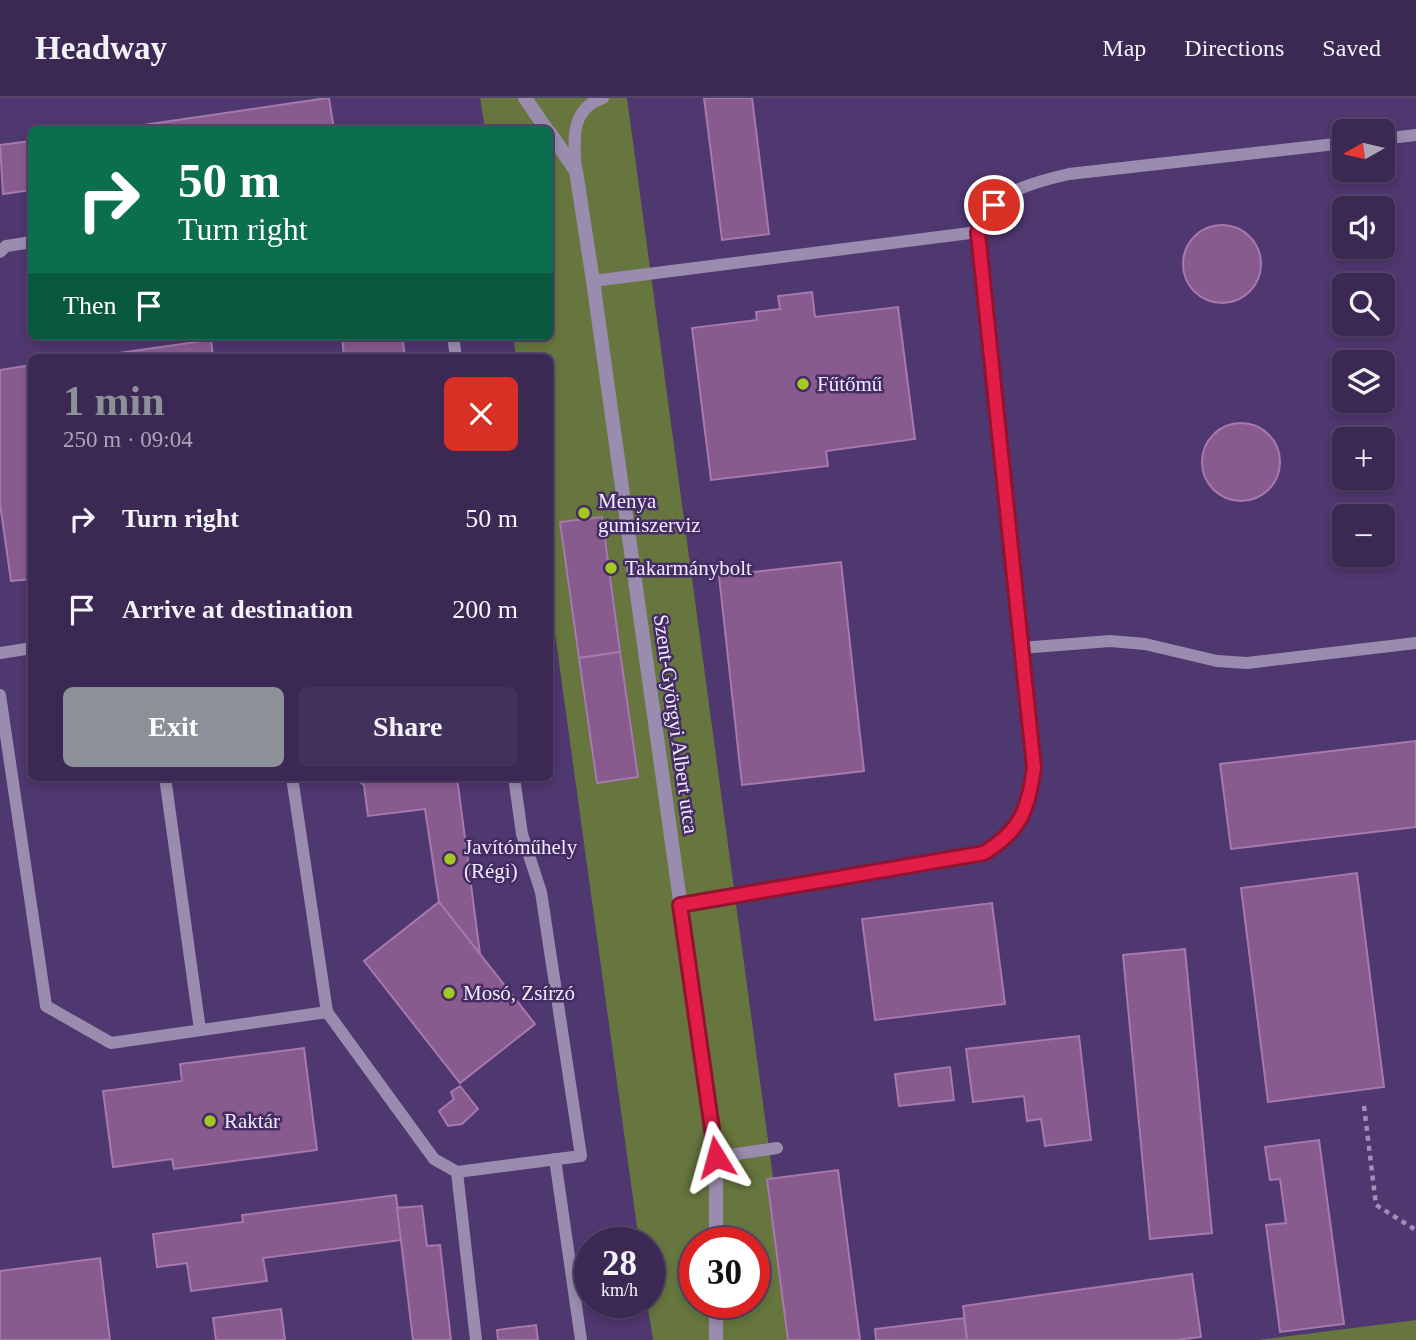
<!DOCTYPE html>
<html lang="en">
<head>
<meta charset="utf-8">
<style>
  body { margin:0; font-family:"Times New Roman",serif; background:#42315a; color:#f1f3f6; height:100vh; display:flex; flex-direction:column; font-size:26px; white-space:nowrap }
  * { box-sizing:border-box; margin:0 }
  p { font-size:23px; color:#aca6b8 }
  .icon { flex:none; width:38px; height:38px; fill:none; stroke:currentColor; stroke-width:2; stroke-linecap:round; stroke-linejoin:round }
  .map { position:relative; flex:1; overflow:hidden }
  .details { position:absolute; left:28px; top:256px; width:525px; height:427px; display:flex; flex-direction:column; background:#3b2953; border-radius:10px; box-shadow:0 4px 10px #0003,0 0 0 2px #54456a }
  .details>* { flex:none }
  .banner { position:absolute; left:28px; top:28px; width:525px; height:214px; border-radius:10px; box-shadow:0 4px 10px #0003,0 0 0 2px #54456a; background:#0b6e4f; color:#fff; overflow:hidden }
  .needle { width:46px; rotate:262deg }
  .controls { position:absolute; left:1332px; top:21px; display:grid; gap:14px }
  .controls a { display:grid; place-items:center; width:63px; height:63px; border-radius:10px; background:#3b2953; box-shadow:0 4px 10px #0003,0 0 0 2px #54456a; font-size:35px }
  .speed { position:absolute; left:574px; top:1129px; display:flex; gap:14px; font-size:35px; font-weight:700; text-align:center }
  .speed>* { display:grid; place-content:center; width:91px; height:91px; border-radius:50%; background:#3b2953; box-shadow:0 4px 10px #0003,0 0 0 2px #54456a; line-height:1 }
  .speed small { font-size:18px; font-weight:400 }
  .speed .limit { border:10px solid #d22; background:#fff; color:#111 }
  .pin { position:absolute; display:grid; place-items:center; width:60px; height:60px; color:#fff; margin:-30px; border:4px solid #fff; border-radius:50%; box-shadow:0 2px 7px #0007 }
  .me { position:absolute; width:77px; margin:-38px; rotate:352deg; stroke-linejoin:round; filter:drop-shadow(0 0 5px #0008) }
  .turn { display:flex; align-items:center; gap:24px; height:147px; padding:0 35px; font-size:32px }
  .turn .icon { width:91px; height:91px; stroke-width:2.5 }
  .turn b { display:block; font-size:49px; line-height:60px }
  .then { display:flex; align-items:center; height:66px; padding:0 35px; background:#0003; gap:14px; font-size:26px }
  .round { display:grid; place-items:center; flex:none; width:74px; height:74px; border-radius:10px; background:#42315a }
  .head { display:flex; align-items:center; justify-content:space-between; height:119px; padding:0 35px }
  h1 { font-size:42px; font-weight:800; line-height:52px; color:#8c9099 }
  .cta { display:flex; gap:14px; margin-top:auto; padding:14px 35px }
  .cta a { flex:1; height:80px; border-radius:10px; background:#8c9099; color:#fff; font-size:28px; font-weight:800; line-height:80px; text-align:center }
  .cta a+a { background:#42315a; color:#f1f3f6 }
  ul { padding:0; list-style:none }
  li { display:flex; align-items:center; gap:21px; height:91px; padding:0 35px }
  li div { flex:1 }
  li b { display:block; font-size:26px }
  li em { font-style:normal }
  header { display:flex; align-items:center; gap:42px; box-sizing:border-box; height:98px; padding:0 35px; background:#3b2953; border-bottom:2px solid #54456a }
  header strong { font-size:33px }
  nav { display:flex; gap:38px; margin-inline-start:auto; font-size:24px }
  .map>svg:first-child { display:block }
</style>
</head>
<body>
<header>
<strong>Headway</strong>
<nav><a>Map</a><a>Directions</a><a>Saved</a></nav>
</header>
<div class="map">
<svg width="1416" height="1242" viewBox="0 0 1416 1242">
  <rect width="100%" height="100%" fill="#4f376f"/>
  <g fill="#66763e" fill-rule="evenodd">
    <path d="M480 0H627L795 1242H653L647 1204 649 1144H639L550 499V259H516L513 238H550V32L485 31ZM695 1144H754V1204H695Z"/>
    <path d="M1416 1222V1242H1258Z"/>
  </g>
  <g fill="#885b8f" stroke="#a778ae" stroke-width="2">
    <path d="M329 0 334 32H109L327 0Z"/>
    <path d="M704 0H752L769 136 722 142Z"/>
    <path d="M32 43V92L3 96 0 47Z"/>
    <circle cx="1222" cy="166" r="39"/>
    <path d="M812 194 815 219 898 209 915 341 826 353 828 368 711 382 692 230 757 222 756 214 780 211 778 198Z"/>
    <path d="M342 238H402L405 259H344Z"/>
    <path d="M211 242 213 259H91Z"/>
    <path d="M32 267V481L11 483 0 406V272Z"/>
    <circle cx="1241" cy="364" r="39"/>
    <path d="M602 419 620 554 579 560 560 424Z"/>
    <path d="M841 464 864 673 742 687 719 478Z"/>
    <path d="M620 554 638 679 597 685 579 560Z"/>
    <path d="M1416 643V729L1231 751 1220 666Z"/>
    <path d="M353 679H457L480 856 439 804 425 711 368 718 364 687Z"/>
    <path d="M1357 775 1384 989 1268 1004 1241 790Z"/>
    <path d="M439 804 535 926 460 985 364 863Z"/>
    <path d="M992 805 1005 906 875 922 862 821Z"/>
    <path d="M1185 851 1212 1135 1150 1141 1123 857Z"/>
    <path d="M1079 938 1091 1042 1045 1048 1041 1021 1027 1023 1024 998 973 1004 966 951Z"/>
    <path d="M304 950 317 1052 174 1071 172 1061 113 1069 103 993 182 983 180 966Z"/>
    <path d="M950 969 954 1002 899 1008 895 976Z"/>
    <path d="M460 988 478 1011 462 1026 448 1028 439 1013 454 1001 451 994Z"/>
    <path d="M1319 1042 1344 1226 1280 1234 1266 1127 1286 1125 1280 1081 1270 1082 1265 1049Z"/>
    <path d="M838 1072 860 1242H788L767 1081Z"/>
    <path d="M396 1097 402 1142 263 1160 267 1183 191 1193 187 1165 157 1169 153 1136 243 1124 242 1117Z"/>
    <path d="M422 1108 427 1148 440 1147 451 1242H413L397 1110Z"/>
    <path d="M100 1160 110 1242H0V1173Z"/>
    <path d="M1192 1176 1201 1239 1176 1242H967L963 1208Z"/>
    <path d="M281 1211 285 1242H216L213 1220Z"/>
    <path d="M964 1220 967 1242H876L875 1231Z"/>
    <path d="M536 1227 538 1242H498L497 1232Z"/>
  </g>
  <g fill="none" stroke-linecap="round" stroke-linejoin="round">
    <path stroke="#a090b7" stroke-width="4.5" stroke-dasharray="5 5" stroke-linecap="butt" d="M1364 1008 1376 1107 1416 1132"/>
    <g stroke="#998cae" stroke-width="12">
      <path d="M1382 41 1416 37"/>
      <path d="M576 73C574 44 569 11 603 0"/>
      <path d="M0 154 6 148 32 144"/>
      <path d="M593 183 978 134"/>
      <path d="M453 238 456 259"/>
      <path d="M1021 550 1110 543 1145 546 1217 563 1247 565 1416 545"/>
      <path d="M0 555 32 550"/>
      <path d="M0 597 46 908 111 945 327 914 434 1061 457 1074 581 1058 541 794 522 736 514 679"/>
      <path d="M165 679 200 932"/>
      <path d="M292 679 327 914"/>
      <path d="M680 807 984 755C1021 732 1028 712 1034 670L978 134C988 95 1034 84 1069 76L1344 45"/>
      <path d="M716 1059 777 1050"/>
      <path d="M555 1061 581 1242"/>
      <path d="M457 1074 476 1242"/>
    </g>
    <g stroke="#998cae" stroke-width="14">
      <path d="M525 0 547 32"/>
      <path d="M550 35 576 73 593 183 716 1059V1144"/>
      <path d="M716 1204V1242"/>
    </g>
  </g>
  <g fill="none" stroke-linecap="round" stroke-linejoin="round">
    <g stroke="#92132f" stroke-width="18">
      <path id="route" d="M716 1059 680 807 984 755C1021 732 1028 712 1034 670L978 135 982 119 994 107"/>
    </g>
    <use href="#route" stroke="#e11d48" stroke-width="12"/>
  </g>
  <g fill="#a5c822" stroke="#442c63" stroke-width="2.5">
    <circle cx="803" cy="286" r="7"/>
    <circle cx="584" cy="415" r="7"/>
    <circle cx="611" cy="470" r="7"/>
    <circle cx="450" cy="761" r="7"/>
    <circle cx="449" cy="895" r="7"/>
    <circle cx="210" cy="1023" r="7"/>
  </g>
  <g text-anchor="middle" dominant-baseline="central" stroke-width="5" stroke-linejoin="round" paint-order="stroke">
    <g font-size="21" fill="#f1eaff" stroke="#442c63" text-anchor="start">
      <text x="817" y="286">Fűtőmű</text>
      <text x="598" y="403">Menya<tspan x="598" dy="24">gumiszerviz</tspan></text>
      <text x="625" y="470">Takarmánybolt</text>
      <text x="464" y="749">Javítóműhely<tspan x="464" dy="24">(Régi)</tspan></text>
      <text x="463" y="895">Mosó, Zsírzó</text>
      <text x="224" y="1023">Raktár</text>
    </g>
    <g font-size="21" fill="#f1eaff" stroke="#442c63">
      <text transform="translate(676 626) rotate(82)">Szent-Györgyi Albert utca</text>
    </g>
  </g>
</svg>
<div class="controls">
<a><svg class="needle" viewBox="-14 -14 28 28"><path d="M0-13l5 13h-10z" fill="#e53935"/><path d="M0 13l5-13h-10z" fill="#aca6b8"/></svg></a>
<a><svg class="icon" aria-label="sound" viewBox="0 0 24 24"><path d="M4 9h4l5-4v14l-5-4H4zM17 9q2 3 0 6"/></svg></a>
<a><svg class="icon" aria-label="search" viewBox="0 0 24 24"><circle cx="10" cy="10" r="6"/><path d="M15 15l6 6"/></svg></a>
<a><svg class="icon" aria-label="layers" viewBox="0 0 24 24"><path d="M12 4l9 5-9 5-9-5zM3 14l9 5 9-5"/></svg></a>
<a>+</a>
<a>−</a>
</div>
<div class="speed"><div>28<small>km/h</small></div><div class="limit">30</div></div>
<div class="pin" style="left:994px;top:107px;background:#d93025"><svg class="icon" aria-label="arrive" viewBox="0 0 24 24"><path d="M6 21V4h12l-3 4 3 4H6"/></svg></div>
<svg class="me" style="left:716px;top:1059px" viewBox="-20 -20 40 40"><path d="M0-17L14 15 0 8-14 15z" fill="#e11d48" stroke="#fff" stroke-width="4"/></svg>
<div class="banner">
<div class="turn"><svg class="icon" aria-label="right" viewBox="0 0 24 24"><path d="M7 20v-9h11M14 6l5 5-5 5"/></svg><div><b>50 m</b>Turn right</div></div>
<div class="then">Then<svg class="icon" aria-label="arrive" viewBox="0 0 24 24"><path d="M6 21V4h12l-3 4 3 4H6"/></svg></div>
</div>
<section class="details">
<div class="head"><div><h1>1 min</h1><p>250 m · 09:04</p></div><a class="round" style="background:#d93025;color:#fff"><svg class="icon" aria-label="close" viewBox="0 0 24 24"><path d="M6 6l12 12M18 6L6 18"/></svg></a></div>
<ul>
<li><svg class="icon" aria-label="right" viewBox="0 0 24 24"><path d="M7 20v-9h11M14 6l5 5-5 5"/></svg><div><b>Turn right</b></div><em>50 m</em></li>
<li><svg class="icon" aria-label="arrive" viewBox="0 0 24 24"><path d="M6 21V4h12l-3 4 3 4H6"/></svg><div><b>Arrive at destination</b></div><em>200 m</em></li>
</ul>
<div class="cta"><a>Exit</a><a>Share</a></div>
</section>
</div>
</body>
</html>
